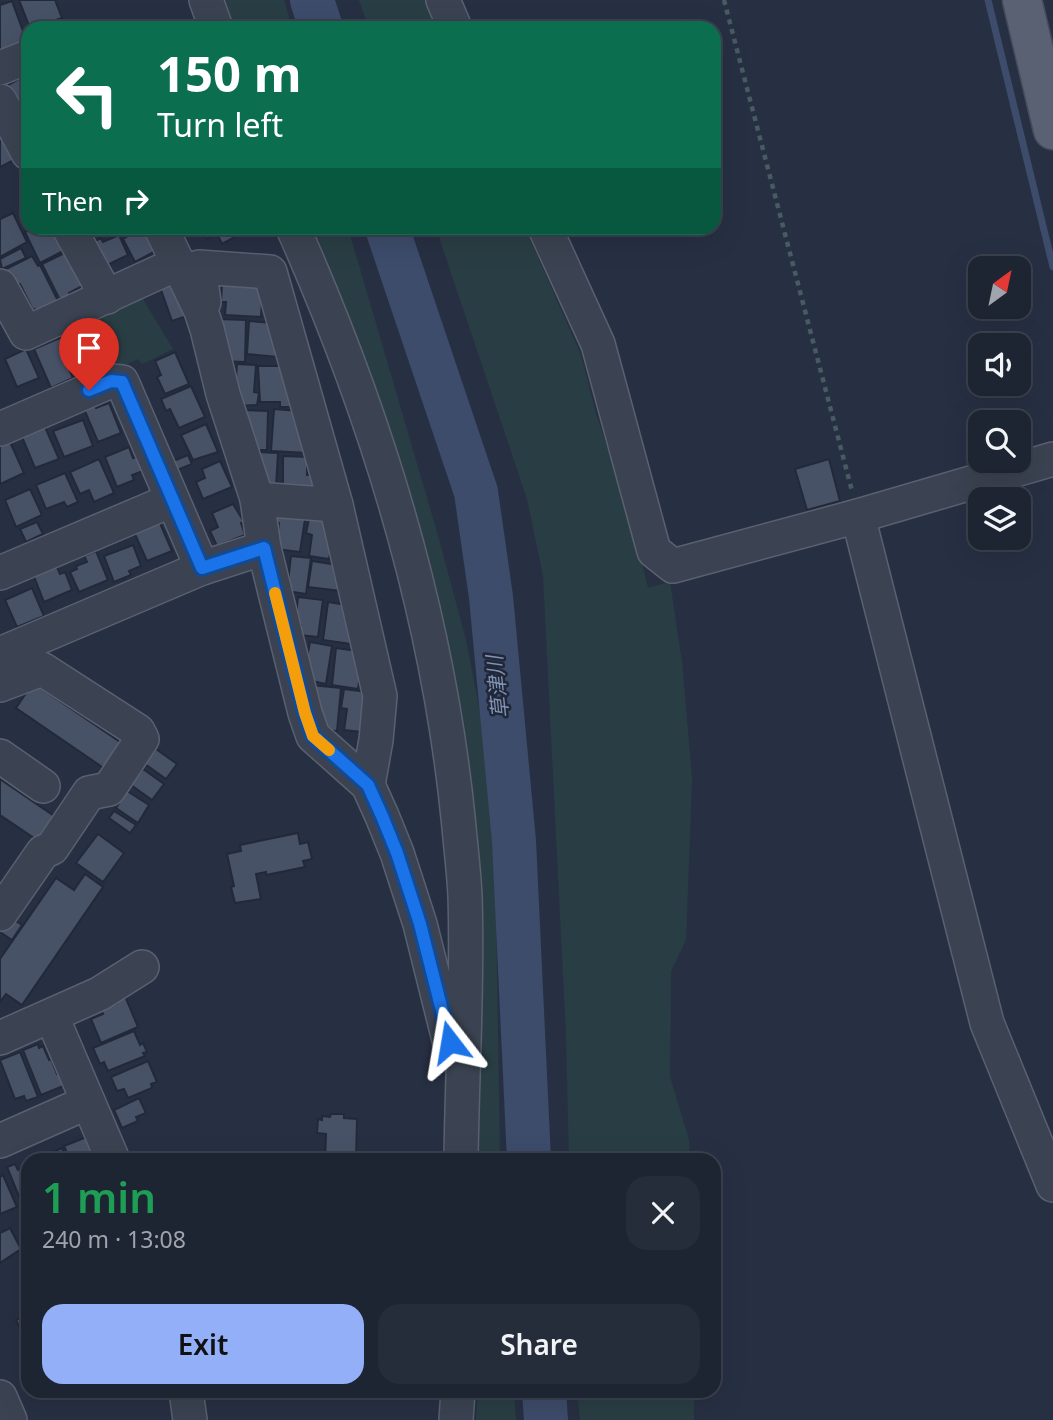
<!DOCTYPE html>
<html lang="en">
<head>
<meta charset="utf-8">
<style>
  body { margin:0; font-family:"Noto Sans","Noto Sans JP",sans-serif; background:#252c3a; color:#f1f3f6; height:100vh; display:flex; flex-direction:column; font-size:26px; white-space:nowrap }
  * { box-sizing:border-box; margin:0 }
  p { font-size:23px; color:#a0a4ac }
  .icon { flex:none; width:38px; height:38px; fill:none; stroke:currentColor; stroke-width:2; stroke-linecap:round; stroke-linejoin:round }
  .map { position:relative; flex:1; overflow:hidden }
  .drawer { position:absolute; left:21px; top:1153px; width:700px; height:245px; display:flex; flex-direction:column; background:#1d2432; border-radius:21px; box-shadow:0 7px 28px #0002,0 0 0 2px #3b414d }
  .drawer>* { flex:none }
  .guide { position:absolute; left:21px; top:21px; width:700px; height:214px; border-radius:21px; box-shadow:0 7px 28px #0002,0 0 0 2px #3b414d; background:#0b6e4f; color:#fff; overflow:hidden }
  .needle { width:46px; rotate:33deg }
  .fabs { position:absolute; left:968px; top:256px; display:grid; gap:14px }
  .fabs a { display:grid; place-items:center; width:63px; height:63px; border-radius:14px; background:#1d2432; box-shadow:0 7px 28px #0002,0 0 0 2px #3b414d; font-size:35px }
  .pin { position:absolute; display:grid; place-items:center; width:60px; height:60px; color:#fff; margin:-72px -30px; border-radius:50% 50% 50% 0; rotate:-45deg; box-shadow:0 0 7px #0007 }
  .pin .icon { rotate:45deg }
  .me { position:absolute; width:77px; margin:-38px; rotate:346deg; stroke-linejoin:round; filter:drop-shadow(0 0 5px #0008) }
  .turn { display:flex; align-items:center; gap:24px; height:147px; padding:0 21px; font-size:32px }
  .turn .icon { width:91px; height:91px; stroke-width:2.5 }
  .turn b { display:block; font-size:49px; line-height:60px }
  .then { display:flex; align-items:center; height:66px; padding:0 21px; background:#0003; gap:14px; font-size:26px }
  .round { display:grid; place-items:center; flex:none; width:74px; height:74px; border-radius:21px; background:#252c3a }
  .headline { display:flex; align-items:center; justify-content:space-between; height:119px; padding:0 21px }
  h1 { font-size:42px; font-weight:600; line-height:52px; color:#1e9e55 }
  .action { display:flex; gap:14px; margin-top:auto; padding:14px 21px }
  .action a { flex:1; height:80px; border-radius:21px; background:#92aff8; color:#111; font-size:28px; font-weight:600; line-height:80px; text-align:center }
  .action a+a { background:#252c3a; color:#f1f3f6 }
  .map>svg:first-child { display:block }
</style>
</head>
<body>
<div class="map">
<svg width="1053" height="1420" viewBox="0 0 1053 1420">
  <rect width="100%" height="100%" fill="#273043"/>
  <g fill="#293e44">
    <path d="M225 0H284L292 28H235Z"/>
    <path d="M359 0H425L437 28H369Z"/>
    <path d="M311 228H348L437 532 466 640 486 744 495 849 500 1160H476L472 849Z"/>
    <path d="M436 228H525L581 355 596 414 628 508 648 588 670 582 682 662 692 779 686 940 671 971 670 1077 689 1140 690 1160H569L566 1035 543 575 527 499Z"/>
    <path d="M141 296 173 349 142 364 138 359 110 372 89 319Z"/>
    <path d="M478 1391H514L516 1420H476Z"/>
    <path d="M577 1391H694V1420H580Z"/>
  </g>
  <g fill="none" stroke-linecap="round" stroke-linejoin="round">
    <path stroke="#3d4c6b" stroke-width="7" d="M988 0 1053 267"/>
    <g stroke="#3d4c6b" stroke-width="44">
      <path d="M312 0 321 28"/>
      <path d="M387 228 476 492 491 597 514 841 529 1160"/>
      <path d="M544 1391 546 1420"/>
    </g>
  </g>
  <g fill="#485267" stroke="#22293a" stroke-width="2">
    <path d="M19 0H55L62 18 30 28Z"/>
    <path d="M12 1 28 45 0 53V5Z"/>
    <path d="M28 74V109L20 113 5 87Z"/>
    <path d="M8 134 20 157 0 167V138Z"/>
    <path d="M13 213 27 242 0 257V219Z"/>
    <path d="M34 228H54L65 250 40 263 25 232Z"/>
    <path d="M141 228H152L163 247 135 262 123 239Z"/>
    <path d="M193 228H233L237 236 222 244 217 234 207 239 201 228 195 231Z"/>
    <path d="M119 235 128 255 103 267 91 243 101 238 103 242Z"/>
    <path d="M21 248 26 258 2 269 0 259Z"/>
    <path d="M71 250 88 283 69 293 73 301 63 306 42 264Z"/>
    <path d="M32 256 38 266 40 265 60 305 38 316 35 309 33 310 20 284 13 287 4 270Z"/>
    <path d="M180 280 194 318 186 321 184 317 172 321 160 287Z"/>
    <path d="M222 284H263L261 317 225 315 226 302H221Z"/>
    <path d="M217 319 246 320 245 362 220 361Z"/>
    <path d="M249 321 273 323 272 340 279 341 278 357 247 354Z"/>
    <path d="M88 326 98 352 67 364 73 378 51 388 34 349Z"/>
    <path d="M26 349 39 378 17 387 5 359Z"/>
    <path d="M175 352 189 384 165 394 157 377 161 375 155 361Z"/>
    <path d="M237 364 256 365 254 392 259 393 257 405 234 406Z"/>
    <path d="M258 366H286L294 407H280V402H260Z"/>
    <path d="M191 386 205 417 179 428 170 409 166 411 161 399Z"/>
    <path d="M109 403 121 433 98 442 84 409 94 404 96 408Z"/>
    <path d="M274 409 299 411 298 433 304 434 308 453 271 451Z"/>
    <path d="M240 410 268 411 267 450H245Z"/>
    <path d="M83 420 93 446 64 457 53 431Z"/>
    <path d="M206 424 218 452 193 460 181 435Z"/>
    <path d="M45 427 59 459 35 468 22 437Z"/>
    <path d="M10 442 24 473 0 484V446Z"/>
    <path d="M129 447 133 458 137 457 143 471 132 475 134 480 117 487 105 457Z"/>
    <path d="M257 452 278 453 276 487 255 486Z"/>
    <path d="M188 455 192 464 175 471 171 462Z"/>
    <path d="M283 456 311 457V467H307V475H314V496H283Z"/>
    <path d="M99 459 114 493 94 502 89 490 80 494 70 472Z"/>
    <path d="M829 459 840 501 807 510 795 469Z"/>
    <path d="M220 461 232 487 203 499 196 482 205 478 202 469Z"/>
    <path d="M65 473 78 502 67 507 64 502 46 509 36 485Z"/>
    <path d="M30 489 42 515 16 527 5 500Z"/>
    <path d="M233 504 244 522 241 523 245 535 217 546 210 531 218 527 212 513Z"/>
    <path d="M274 509 306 513 300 552 276 549 279 523 272 521Z"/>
    <path d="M310 514 328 517 325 532 334 534 329 559 309 556 312 535 306 533Z"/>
    <path d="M159 521 172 551 147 561 134 532Z"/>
    <path d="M37 522 43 534 26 542 20 529Z"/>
    <path d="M133 545 141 566 129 571 131 575 114 582 104 556Z"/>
    <path d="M96 551 108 580 79 592 70 572 77 569 76 566 87 562 84 556Z"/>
    <path d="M291 556 311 558 306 594 287 591Z"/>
    <path d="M312 561 338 565 341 591 308 587Z"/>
    <path d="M56 565 60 574 65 572 72 590 44 602 33 574Z"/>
    <path d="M32 588 44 616 17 627 5 600Z"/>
    <path d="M298 597 323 600 318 637 300 635 301 625H295Z"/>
    <path d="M328 602 347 605 345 620 354 622 351 644 323 640Z"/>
    <path d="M310 642 332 646 326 684 303 679Z"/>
    <path d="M336 648 358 651 362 663 358 689 332 685Z"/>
    <path d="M33 683 123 744 105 769 16 708Z"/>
    <path d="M311 685 341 688 337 731 319 730Z"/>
    <path d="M344 689 367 692 362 732 344 730 347 709 341 708Z"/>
    <path d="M156 749 177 764 166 779 145 764Z"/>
    <path d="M143 769 164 784 152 800 131 785Z"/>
    <path d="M0 779 57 818 40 842 0 815Z"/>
    <path d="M127 791 149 805 138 823 116 808Z"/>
    <path d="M114 811 136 825 130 833 109 818Z"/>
    <path d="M298 833 300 844 308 842 312 859 303 861 305 867 266 875V872L256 874 261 899 235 903 231 887 234 886 227 854 241 851 240 845Z"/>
    <path d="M98 834 124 853 103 882 76 863Z"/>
    <path d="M85 874 103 887 22 1005 6 994 0 1002V959L56 878 74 890Z"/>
    <path d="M0 911 22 925 12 940 0 932Z"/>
    <path d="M125 996 138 1027 101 1043 91 1019 103 1014 101 1009 117 1003 116 1000Z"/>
    <path d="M134 1031 140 1045 143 1043 147 1052 143 1053 145 1056 108 1071 104 1062 100 1064 93 1048Z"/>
    <path d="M38 1044 39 1048 43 1046 49 1060 51 1059 57 1074 61 1072 66 1085 41 1095 23 1050Z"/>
    <path d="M20 1052 38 1097 26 1101 24 1096 15 1099 0 1060Z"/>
    <path d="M148 1061 157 1082 151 1084 152 1088 128 1098 124 1089 117 1091 111 1077Z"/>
    <path d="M139 1098 146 1113 136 1117 138 1121 122 1128 114 1110Z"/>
    <path d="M331 1114H344V1118L357 1119 356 1160H325L326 1134 317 1133 318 1119 322 1120V1116L330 1117Z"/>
    <path d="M89 1136 99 1160H70L64 1146Z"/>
    <path d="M62 1148 67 1160H39L38 1158Z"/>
    <path d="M15 1164 18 1170 28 1166V1201L22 1204 7 1167Z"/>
    <path d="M3 1175 17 1207 0 1214V1177Z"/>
    <path d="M10 1228 21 1249 0 1263V1233Z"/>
    <path d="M28 1314V1345L16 1320Z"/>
  </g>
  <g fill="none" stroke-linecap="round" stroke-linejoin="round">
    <g stroke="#5a6070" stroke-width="36">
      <g id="minor">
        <path d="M206 0 216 28"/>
        <path d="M443 0 455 28"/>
        <path d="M0 68 28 57"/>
        <path d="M0 101 28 153"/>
        <path d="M69 228 107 297"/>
        <path d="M161 228 201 311 207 329 223 394 257 499 264 548 305 713 313 736 368 785 382 816 397 853 420 924 452 1052"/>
        <path d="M293 228C378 419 439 618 459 827 461 850 464 873 465 896 468 984 462 1072 461 1160"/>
        <path d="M545 228 598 344 654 551 673 566 858 516 1053 459"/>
        <path d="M0 286 26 333 179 263"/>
        <path d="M204 302 199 267 270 272 336 505 380 696 376 740 368 785"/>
        <path d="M0 429 111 381 122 382 202 568"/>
        <path d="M257 499 336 505"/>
        <path d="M858 516 987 1023 1053 1185"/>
        <path d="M0 573 172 500"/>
        <path d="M0 654 202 568 264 548"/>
        <path d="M0 685 42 669 138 731 142 739 109 789 89 793 52 848 43 852 0 914"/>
        <path d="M0 756 43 786"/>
        <path d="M52 1017 113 1160"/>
        <path d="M0 1038 99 994 142 967"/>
        <path d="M0 1141 88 1102"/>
        <path d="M186 1391 190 1420"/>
        <path d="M0 1397 10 1420"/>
        <path d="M456 1420 458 1391"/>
      </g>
    </g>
    <g stroke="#454b5c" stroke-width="41">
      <path id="major" d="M1022 0 1053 130"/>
    </g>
    <path stroke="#475b60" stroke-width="4.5" stroke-dasharray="5 5" stroke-linecap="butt" d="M724 0 852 491"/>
    <use href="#minor" stroke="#3b4352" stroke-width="33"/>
    <use href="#major" stroke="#596172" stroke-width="38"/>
  </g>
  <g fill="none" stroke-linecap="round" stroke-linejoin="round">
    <g stroke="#114b97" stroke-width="18">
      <path id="route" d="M89 390 111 381 122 382 202 568 264 548 305 713 313 736 368 785 382 816 397 853 420 924 450 1042"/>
    </g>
    <use href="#route" stroke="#1a73e8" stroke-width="12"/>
    <path stroke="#f59e0b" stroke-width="12" d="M275 593 305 713 313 736 329 750"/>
  </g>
  <g text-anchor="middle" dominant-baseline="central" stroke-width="5" stroke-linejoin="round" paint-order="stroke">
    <g font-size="21" font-style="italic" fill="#8091b3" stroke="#202738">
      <text transform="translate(497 687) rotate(-96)">草津川</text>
    </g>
  </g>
</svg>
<div class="fabs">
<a><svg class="needle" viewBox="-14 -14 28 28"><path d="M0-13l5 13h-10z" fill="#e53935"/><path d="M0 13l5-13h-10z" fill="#a0a4ac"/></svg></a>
<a><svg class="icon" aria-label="sound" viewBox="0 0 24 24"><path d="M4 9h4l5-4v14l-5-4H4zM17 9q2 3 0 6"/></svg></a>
<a><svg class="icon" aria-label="search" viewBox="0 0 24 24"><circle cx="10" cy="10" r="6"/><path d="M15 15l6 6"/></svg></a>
<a><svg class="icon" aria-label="layers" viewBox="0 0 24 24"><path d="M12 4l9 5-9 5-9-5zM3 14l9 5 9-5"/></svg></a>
</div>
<div class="pin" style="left:89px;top:390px;background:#d93025"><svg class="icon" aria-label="arrive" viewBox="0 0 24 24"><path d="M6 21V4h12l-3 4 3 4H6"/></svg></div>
<svg class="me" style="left:450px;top:1042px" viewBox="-20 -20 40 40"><path d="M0-17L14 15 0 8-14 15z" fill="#1a73e8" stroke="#fff" stroke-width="4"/></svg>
<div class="guide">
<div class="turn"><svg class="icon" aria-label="left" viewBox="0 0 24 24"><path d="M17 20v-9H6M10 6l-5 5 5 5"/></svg><div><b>150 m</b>Turn left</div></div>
<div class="then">Then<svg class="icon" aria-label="right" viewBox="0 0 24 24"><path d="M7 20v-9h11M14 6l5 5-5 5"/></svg></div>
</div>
<section class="drawer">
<div class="headline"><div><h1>1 min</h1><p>240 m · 13:08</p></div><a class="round"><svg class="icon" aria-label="close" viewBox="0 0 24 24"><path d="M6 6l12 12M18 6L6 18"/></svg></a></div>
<div class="action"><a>Exit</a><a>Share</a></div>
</section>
</div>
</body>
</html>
